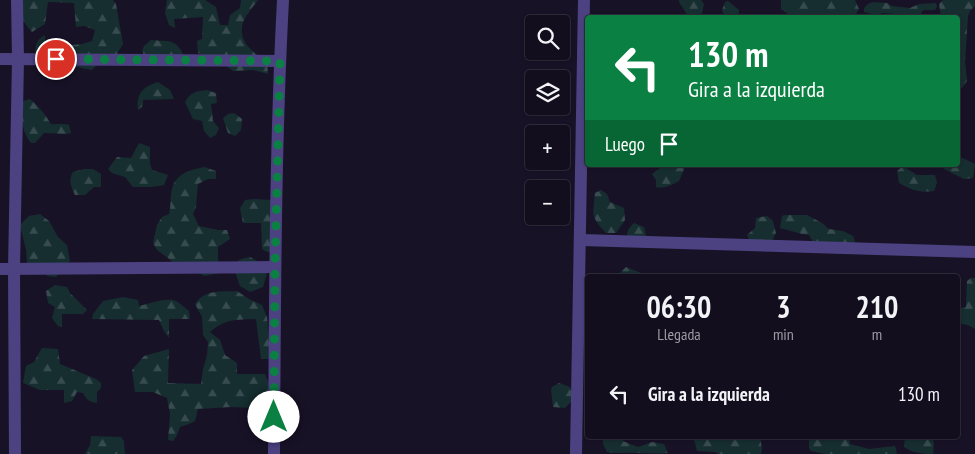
<!DOCTYPE html>
<html lang="es">
<head>
<meta charset="utf-8">
<style>
  body { margin:0; font-family:"PT Sans Narrow",sans-serif; background:#1b1726; color:#f1f3f6; height:100vh; display:flex; flex-direction:column; font-size:19px; white-space:nowrap }
  * { box-sizing:border-box; margin:0 }
  p { font-size:16px; color:#9c9ca4 }
  .icon { flex:none; width:28px; height:28px; fill:none; stroke:currentColor; stroke-width:2; stroke-linecap:round; stroke-linejoin:round }
  .map { position:relative; flex:1; overflow:hidden }
  .panel { position:absolute; left:585px; top:274px; width:375px; height:165px; display:flex; flex-direction:column; background:#120e1d; border-radius:5px; box-shadow:0 1px 4px #0004,0 0 0 1px #312e3b }
  .panel>* { flex:none }
  .hud { position:absolute; left:585px; top:15px; width:375px; height:152px; border-radius:5px; box-shadow:0 1px 4px #0004,0 0 0 1px #312e3b; background:#0b8043; color:#fff; overflow:hidden }
  .tools { position:absolute; left:525px; top:15px; display:grid; gap:10px }
  .tools a { display:grid; place-items:center; width:45px; height:45px; border-radius:5px; background:#120e1d; box-shadow:0 1px 4px #0004,0 0 0 1px #312e3b; font-size:25px }
  .pin { position:absolute; display:grid; place-items:center; width:42px; height:42px; color:#fff; margin:-21px; border:2px solid #fff; border-radius:50%; box-shadow:0 1px 5px #0007 }
  .me { position:absolute; width:55px; margin:-28px; rotate:0deg; stroke-linejoin:round; filter:drop-shadow(0 0 4px #0008) }
  .turn { display:flex; align-items:center; gap:18px; height:105px; padding:0 20px; font-size:22px }
  .turn .icon { width:65px; height:65px; stroke-width:2.5 }
  .turn b { display:block; font-size:35px; line-height:42px }
  .then { display:flex; align-items:center; height:48px; padding:0 20px; background:#0003; gap:10px; font-size:19px }
  .eta { display:flex; justify-content:space-evenly; align-items:center; height:85px; text-align:center }
  .eta b { font-size:30px; font-weight:600; line-height:35px }
  ul { padding:0; list-style:none }
  li { display:flex; align-items:center; gap:15px; height:70px; padding:0 20px }
  li div { flex:1 }
  li b { display:block; font-size:19px }
  li em { font-style:normal }
  .map>svg:first-child { display:block }
</style>
</head>
<body>
<div class="map">
<svg width="975" height="454" viewBox="0 0 975 454">
  <defs>
    <pattern id="forest-firs" width="22" height="20" patternUnits="userSpaceOnUse" patternTransform="scale(1.25)"><rect width="22" height="20" fill="#162e30"/><path d="M5 1l3.5 6h-7zM16 11l3.5 6h-7z" fill="#384c4f"/></pattern>
  </defs>
  <rect width="100%" height="100%" fill="#181227"/>
  <g fill="url(#forest-firs)">
    <path d="M20 0H113L116 4 123 44 115 57 100 62 92 70 77 67 70 60 69 49 72 45 82 44 92 41 95 30 84 26 76 27 74 3 48 2 45 24 32 32C22 22 20 14 20 0Z"/>
    <path d="M167 0H205L216 7 220 25H228L230 15 240 8 241 0H258C253 7 242 19 242 28 240 44 255 54 267 61L268 74 253 70 233 71C221 61 214 57 198 53L197 41 202 39 203 17 174 19 175 28 169 25 165 13Z"/>
    <path d="M679 0H701L704 4 702 13 696 17 688 16 679 2Z"/>
    <path d="M781 0H855L859 9 854 17H808L807 14H788L781 9Z"/>
    <path d="M943 0H975V6L970 11 968 16 965 61 967 81 962 88H958V18L941 17 939 4Z"/>
    <path d="M728 1 739 10 738 17H724V15L722 10 725 2Z"/>
    <path d="M873 2 887 3 892 6 910 8 919 4 936 3 937 7 935 10H924L921 12 922 17H897L896 14 883 13 875 15 864 12V8L868 4Z"/>
    <path d="M45 35V43L59 44 54 65 42 68 36 63C35 52 33 41 45 35Z"/>
    <path d="M151 40C171 42 177 38 185 59L144 55 142 51 144 46Z"/>
    <path d="M158 82 170 90 174 99 143 100 142 107 138 110C136 93 143 87 158 82Z"/>
    <path d="M207 90 216 93 217 103 211 104 213 121 219 128 216 135 210 138 204 131 202 121 193 119 185 102C191 92 196 91 207 90Z"/>
    <path d="M30 99C39 107 45 114 51 124 58 125 63 123 69 125L71 133 66 134 44 133 35 143H31C20 128 22 119 23 101Z"/>
    <path d="M234 113 242 119 241 130 235 136 228 133 223 118 228 114Z"/>
    <path d="M139 143 150 147V163L152 170 168 175 164 185 151 187H133L125 177 112 173 108 169 117 157 131 158Z"/>
    <path d="M958 156 975 164 973 178 964 179 944 169 942 165H958Z"/>
    <path d="M661 165H686L679 181C672 185 664 189 656 187V180L652 174 660 168Z"/>
    <path d="M903 166 917 175H935L937 183 934 191C919 193 912 190 899 183L897 171Z"/>
    <path d="M204 167 216 171V179H208L198 184 196 207 193 214 199 226 218 230H227L230 239 218 247V258L220 273 204 276 194 269 180 270 168 258 157 250 153 243 157 225 162 217 169 214C171 207 170 202 171 195 173 174 187 171 204 167Z"/>
    <path d="M84 169H93L101 174V187H94L85 195H75C71 187 68 180 73 172Z"/>
    <path d="M601 190 607 194 610 202 624 208 625 220 616 233H606C590 216 593 215 595 193Z"/>
    <path d="M254 199 271 200 277 251 267 252 262 249 261 223H243L240 208 245 200Z"/>
    <path d="M40 214 49 221 58 237 67 245 70 261 56 277 47 276 46 270 27 263 26 250 21 229V224L29 216Z"/>
    <path d="M785 215H807L822 223 829 229 843 231 853 236 856 245 826 246 820 241 813 242 809 235 802 234 780 228 782 216Z"/>
    <path d="M767 216 773 221 776 233 771 243 750 241 747 235 755 228 756 218Z"/>
    <path d="M634 223 644 227 647 240 627 236C627 230 630 227 634 223Z"/>
    <path d="M250 257 263 264 267 273 263 287 250 292 240 286 234 269C237 259 240 259 250 257Z"/>
    <path d="M626 267 646 275 657 273 659 276H617Z"/>
    <path d="M971 278H975V329L968 325 958 323V314L960 308 966 307 967 281Z"/>
    <path d="M55 285 67 287 70 293 87 310 83 314H62V327L58 326 52 318 55 307 48 303 46 291Z"/>
    <path d="M237 291 249 299 262 305 267 317 270 347 269 359H261L256 319C236 320 226 318 210 332L220 340 225 355 237 363V374H265L279 409 267 413 254 408 231 407 198 409 195 421 189 424 180 427 177 435 173 441 168 440 170 414 167 398 153 392H135L132 370 144 356 169 349 168 383 201 384 203 369 207 355 208 342 203 335 202 317 195 304C205 289 221 292 237 291Z"/>
    <path d="M123 297 138 300 139 306C149 304 166 297 176 301 180 303 185 308 189 311L190 319H169V338L164 331 159 320 92 319 93 314 103 301Z"/>
    <path d="M42 348 58 349 60 364 96 379 101 383V388L97 392V403C89 402 87 400 83 393L77 392 72 401 64 403V390H40L23 383 26 366 34 362Z"/>
    <path d="M559 383 570 387 573 400 565 408 553 407 551 390 552 387Z"/>
    <path d="M91 436 121 437 124 441 125 454H85L90 445Z"/>
    <path d="M603 436H624L623 441 638 447 652 442 664 444 668 453C659 454 649 453 639 453 628 452 618 454 607 452L603 444Z"/>
    <path d="M694 436H760L762 449 761 454H719L715 452 697 451 694 439Z"/>
    <path d="M827 436H849L850 444 869 449 895 446 897 454H825L811 451 809 448V439Z"/>
    <path d="M905 436H931L934 443 933 454C922 454 913 453 904 447Z"/>
  </g>
  <g fill="none" stroke-linecap="round" stroke-linejoin="round">
    <g stroke="#4c4281" stroke-width="12">
      <path d="M0 59 280 61"/>
      <path d="M581 240 975 252"/>
      <path d="M0 269 275 267"/>
      <path d="M15 454 14 268 18 59 17 0"/>
      <path d="M274 454C275 303 275 151 283 0"/>
      <path d="M576 454 584 0"/>
    </g>
  </g>
  <g fill="none" stroke-linecap="round" stroke-linejoin="round">
    <path stroke="#0b8043" stroke-width="9" stroke-dasharray="0 16.2" d="M56 59 280 61 275 267 274 417"/>
  </g>
</svg>
<div class="tools">
<a><svg class="icon" aria-label="search" viewBox="0 0 24 24"><circle cx="10" cy="10" r="6"/><path d="M15 15l6 6"/></svg></a>
<a><svg class="icon" aria-label="layers" viewBox="0 0 24 24"><path d="M12 4l9 5-9 5-9-5zM3 14l9 5 9-5"/></svg></a>
<a>+</a>
<a>−</a>
</div>
<div class="pin" style="left:56px;top:59px;background:#d93025"><svg class="icon" aria-label="arrive" viewBox="0 0 24 24"><path d="M6 21V4h12l-3 4 3 4H6"/></svg></div>
<svg class="me" style="left:274px;top:417px" viewBox="-20 -20 40 40"><circle r="19" fill="#fff"/><path d="M0-13L10 11 0 6-10 11z" fill="#0b8043"/></svg>
<div class="hud">
<div class="turn"><svg class="icon" aria-label="left" viewBox="0 0 24 24"><path d="M17 20v-9H6M10 6l-5 5 5 5"/></svg><div><b>130 m</b>Gira a la izquierda</div></div>
<div class="then">Luego<svg class="icon" aria-label="arrive" viewBox="0 0 24 24"><path d="M6 21V4h12l-3 4 3 4H6"/></svg></div>
</div>
<section class="panel">
<div class="eta">
<div><b>06:30</b><p>Llegada</p></div>
<div><b>3</b><p>min</p></div>
<div><b>210</b><p>m</p></div>
</div>
<ul>
<li><svg class="icon" aria-label="left" viewBox="0 0 24 24"><path d="M17 20v-9H6M10 6l-5 5 5 5"/></svg><div><b>Gira a la izquierda</b></div><em>130 m</em></li>
</ul>
</section>
</div>
</body>
</html>
